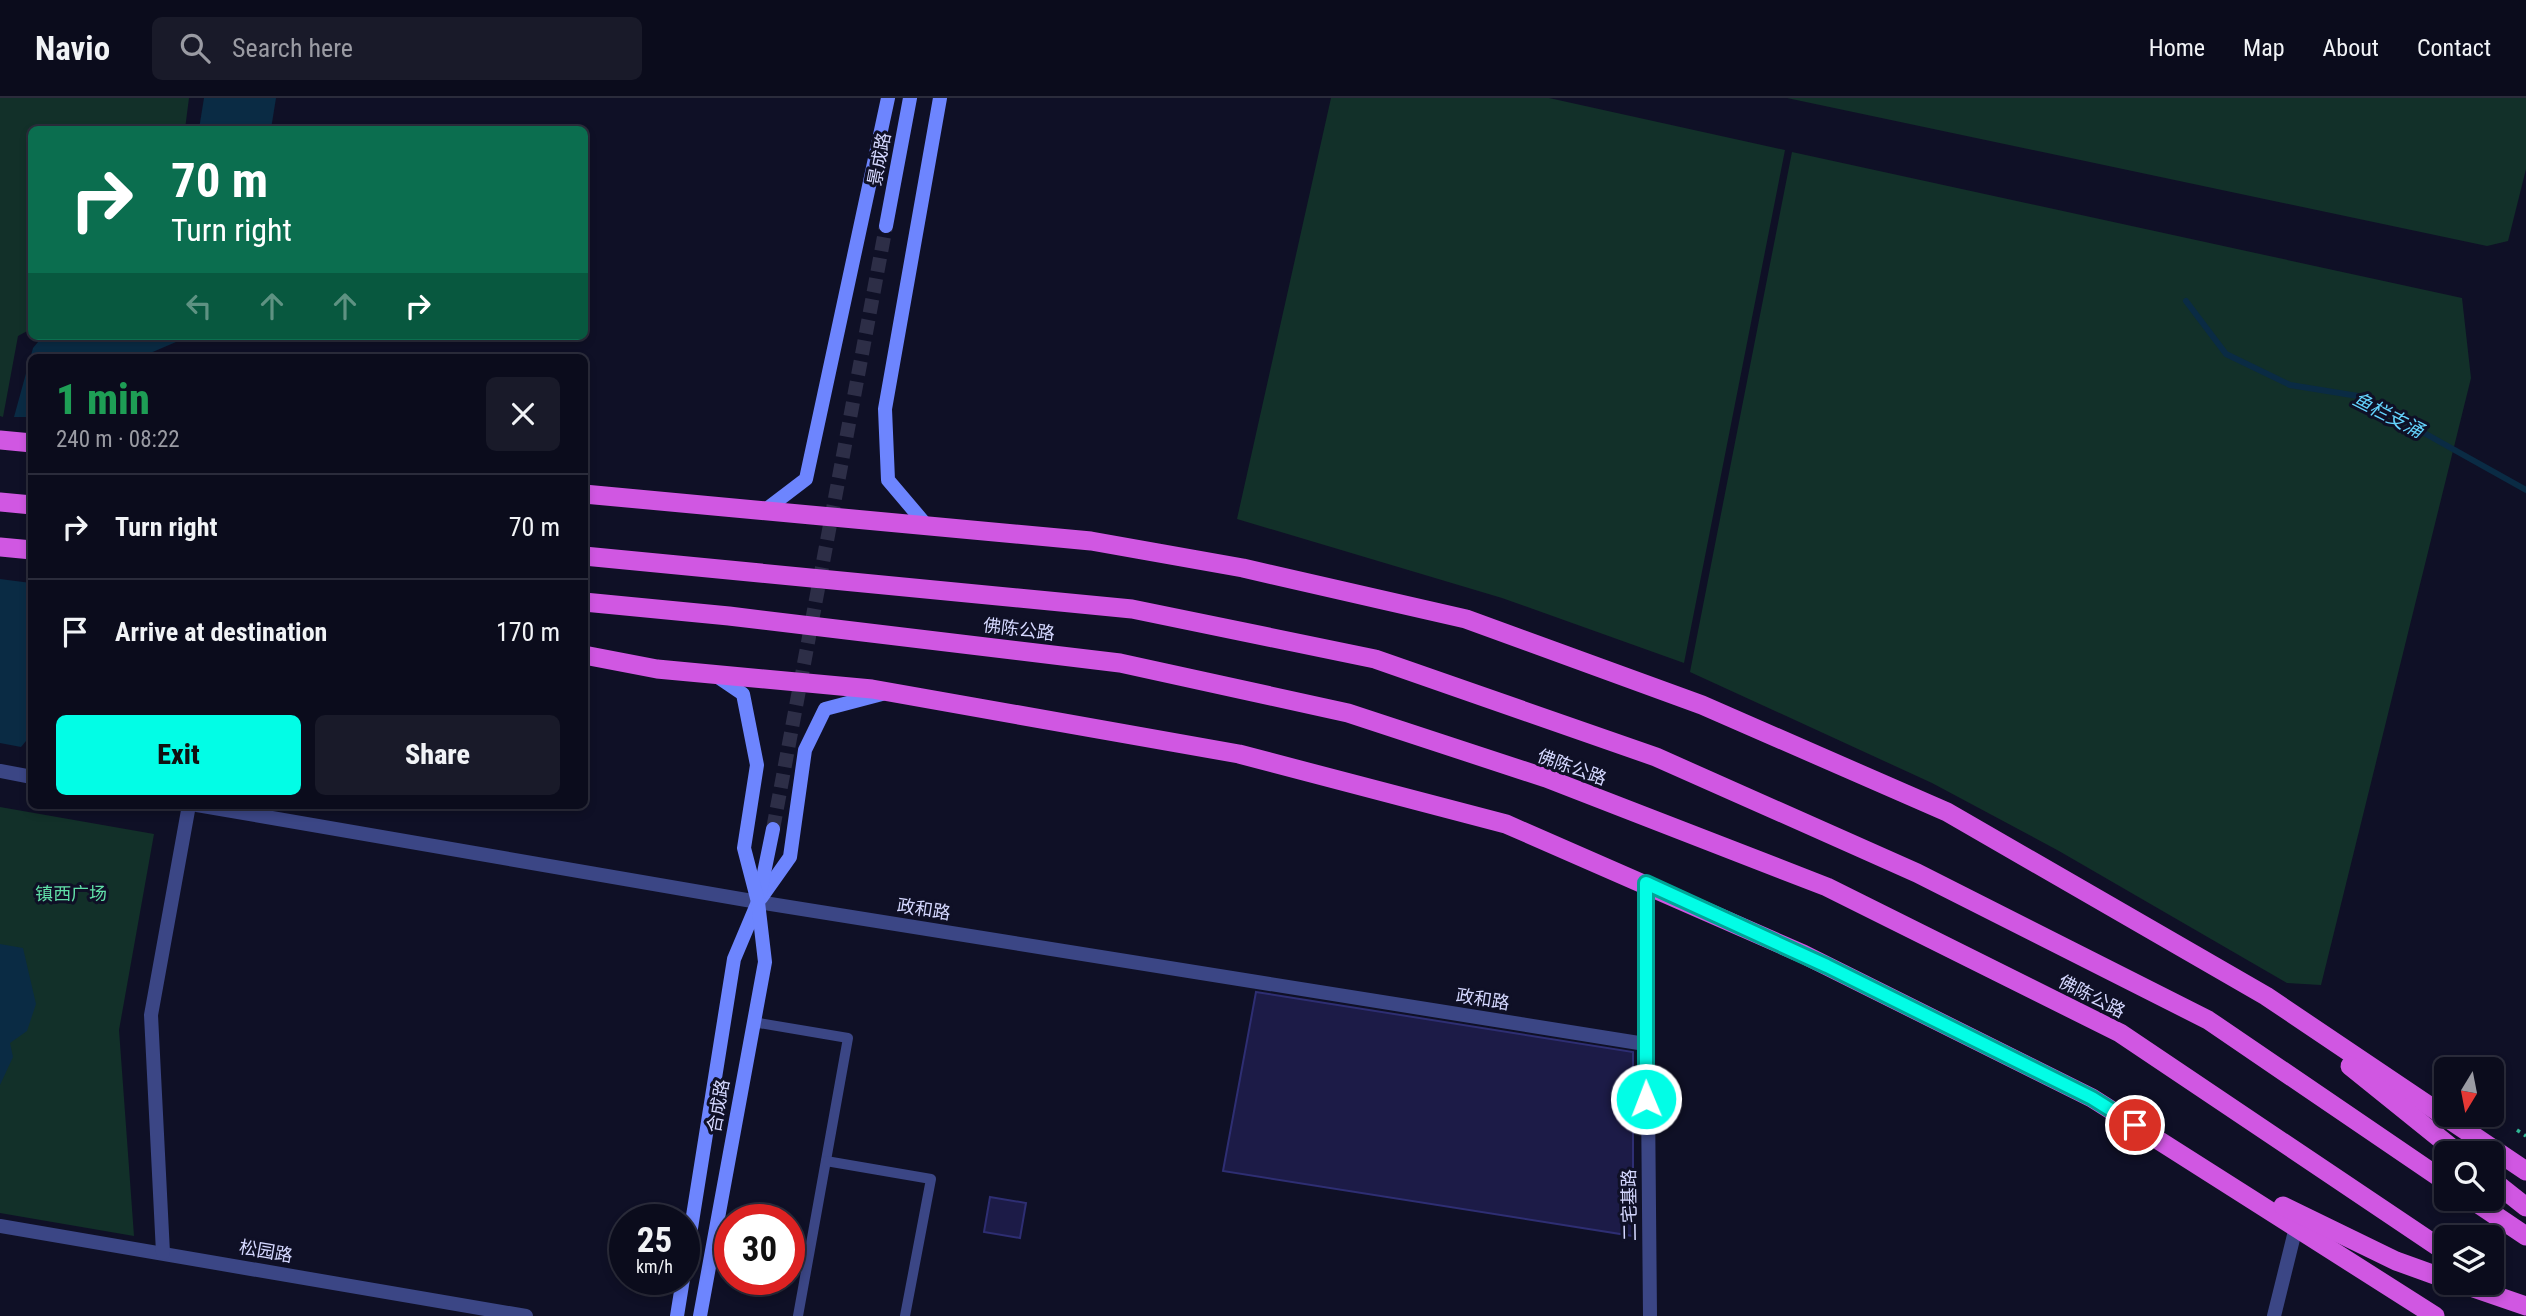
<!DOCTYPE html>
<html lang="en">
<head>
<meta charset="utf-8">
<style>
  body { margin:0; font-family:"Roboto Condensed","Noto Sans SC",sans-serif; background:#191a29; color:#f1f3f6; height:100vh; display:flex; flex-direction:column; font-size:26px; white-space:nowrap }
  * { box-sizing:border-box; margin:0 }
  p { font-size:23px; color:#9a9ba3 }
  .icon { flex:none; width:38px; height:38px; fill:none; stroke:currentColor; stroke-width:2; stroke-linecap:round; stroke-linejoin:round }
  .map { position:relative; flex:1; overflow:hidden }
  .drawer { position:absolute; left:28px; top:256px; width:560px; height:455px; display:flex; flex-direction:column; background:#0b0c1c; border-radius:10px; box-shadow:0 4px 10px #0003,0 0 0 2px #2b2c3b }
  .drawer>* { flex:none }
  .hud { position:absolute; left:28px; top:28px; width:560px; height:214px; border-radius:10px; box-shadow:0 4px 10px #0003,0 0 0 2px #2b2c3b; background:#0b6e4f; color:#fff; overflow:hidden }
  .needle { width:46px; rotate:190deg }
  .fabs { position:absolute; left:2434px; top:959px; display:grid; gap:14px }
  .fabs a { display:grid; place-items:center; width:70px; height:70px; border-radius:10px; background:#0b0c1c; box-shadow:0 4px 10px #0003,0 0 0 2px #2b2c3b; font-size:35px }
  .speed { position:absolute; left:609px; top:1106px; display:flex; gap:14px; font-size:35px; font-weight:700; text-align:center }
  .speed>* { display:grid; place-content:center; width:91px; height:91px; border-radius:50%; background:#0b0c1c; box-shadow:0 4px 10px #0003,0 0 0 2px #2b2c3b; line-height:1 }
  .speed small { font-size:18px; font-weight:400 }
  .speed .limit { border:10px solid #d22; background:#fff; color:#111 }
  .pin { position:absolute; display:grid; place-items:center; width:60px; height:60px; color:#fff; margin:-30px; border:4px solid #fff; border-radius:50%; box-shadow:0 2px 7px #0007 }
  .me { position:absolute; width:77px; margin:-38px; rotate:359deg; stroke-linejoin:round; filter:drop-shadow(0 0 5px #0008) }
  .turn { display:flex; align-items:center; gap:24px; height:147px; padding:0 28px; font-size:32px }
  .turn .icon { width:91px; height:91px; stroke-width:2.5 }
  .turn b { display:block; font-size:49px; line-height:60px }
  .lanes { display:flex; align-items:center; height:66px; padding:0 28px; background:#0003; justify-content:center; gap:35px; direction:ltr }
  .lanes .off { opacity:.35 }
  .round { display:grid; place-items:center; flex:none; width:74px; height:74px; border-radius:10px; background:#191a29 }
  .overview { display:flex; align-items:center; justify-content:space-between; height:119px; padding:0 28px }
  h1 { font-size:42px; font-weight:800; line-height:52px; color:#1e9e55 }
  .button { display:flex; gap:14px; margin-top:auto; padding:14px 28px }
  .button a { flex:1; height:80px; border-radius:10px; background:#02fde6; color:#111; font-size:28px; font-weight:800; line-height:80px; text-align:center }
  .button a+a { background:#191a29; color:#f1f3f6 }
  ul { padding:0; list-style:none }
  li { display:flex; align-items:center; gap:21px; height:105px; padding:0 28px; border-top:2px solid #2b2c3b }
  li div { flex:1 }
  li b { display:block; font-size:26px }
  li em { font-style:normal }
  header { display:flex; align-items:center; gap:42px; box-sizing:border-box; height:98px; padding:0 35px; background:#0b0c1c; border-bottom:2px solid #2b2c3b }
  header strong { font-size:33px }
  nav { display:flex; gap:38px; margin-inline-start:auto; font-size:24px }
  .search { width:490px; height:63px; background:#191a29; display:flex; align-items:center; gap:18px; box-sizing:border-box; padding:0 24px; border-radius:10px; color:#9a9ba3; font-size:26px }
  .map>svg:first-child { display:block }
</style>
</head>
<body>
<header>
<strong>Navio</strong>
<div class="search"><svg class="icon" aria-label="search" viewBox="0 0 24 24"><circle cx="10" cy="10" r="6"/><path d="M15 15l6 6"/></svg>Search here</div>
<nav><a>Home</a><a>Map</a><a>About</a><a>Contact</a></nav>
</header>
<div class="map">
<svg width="2526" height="1218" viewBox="0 0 2526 1218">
  <rect width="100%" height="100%" fill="#0f1026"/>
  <g fill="#123029">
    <path d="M0 0H189L185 31 32 32 31 231 18 238 3 319 0 318Z"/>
    <path d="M1331 0H1549L1785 52 1684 565 1502 500 1237 421Z"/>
    <path d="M1787 0H2526V71L2508 143 2487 148Z"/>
    <path d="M1792 54 2462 200 2471 280 2321 887 2287 885 2059 753 1932 685 1690 574Z"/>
    <path d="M0 709 154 736 119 932 134 1138 0 1115Z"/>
  </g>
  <g fill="#0a2b44">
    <path d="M204 0H276L271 31H199Z"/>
    <path d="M43 238H190L141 259H32L31 319H14L33 250Z"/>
    <path d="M0 481 31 485V637L21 649 0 645Z"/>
    <path d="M0 846 23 850 36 906 27 933 10 945 13 959 0 987Z"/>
  </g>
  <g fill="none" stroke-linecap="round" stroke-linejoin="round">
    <path stroke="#0a2b44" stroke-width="6" d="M2186 203 2226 256 2290 287 2358 298 2526 392"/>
  </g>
  <g fill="#1c1b47" stroke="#2e2e73" stroke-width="2">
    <path d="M1256 894 1633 954V1138L1223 1073Z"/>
    <path d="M990 1099 1026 1105 1020 1140 984 1134Z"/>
  </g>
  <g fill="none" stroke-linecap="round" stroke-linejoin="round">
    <path stroke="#2d2e47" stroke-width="14" stroke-dasharray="14 7" stroke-linecap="butt" d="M773 731 886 128"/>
    <path stroke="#30b795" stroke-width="3.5" stroke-dasharray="3.5 5" stroke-linecap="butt" d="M2517 1032 2526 1038"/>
    <g stroke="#3b4685" stroke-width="10">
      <path d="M753 924 848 940 798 1218"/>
      <path d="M826 1063 931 1081 905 1218"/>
    </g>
    <g stroke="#3b4685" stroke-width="14">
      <path d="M1646 785 1650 1218"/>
      <path d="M2274 1218 2296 1129"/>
    </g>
    <g stroke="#3b4685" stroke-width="14">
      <path d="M0 673 32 679"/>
      <path d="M197 707 758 804 1645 946"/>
      <path d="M0 1128 526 1218"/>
      <path d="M163 1155 151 917 189 707"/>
    </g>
    <g stroke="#6d85fe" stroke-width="14">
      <path d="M886 128 910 0"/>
      <path d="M764 413 806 381 888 0"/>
      <path d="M927 428 888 382 885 311 940 0"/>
      <path d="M761 800 790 759 805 652 825 611 882 596"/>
      <path d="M684 1174 734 861 758 804 773 731"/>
      <path d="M677 1218 683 1181"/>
      <path d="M700 1218 765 864 758 804 744 750 757 667 743 596 715 577"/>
    </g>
    <g stroke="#d057e2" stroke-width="19">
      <path d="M0 342 32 345"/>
      <path d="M584 396 1091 443 1243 470 1466 521 1702 607 1947 714 2266 898 2526 1073"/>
      <path d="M0 404 32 407"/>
      <path d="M0 449 32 452"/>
      <path d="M584 458 1132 511 1375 561 1656 659 1917 775 2208 922 2446 1084"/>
      <path d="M584 504 729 518 1120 565 1348 615 1546 680 1827 789 2120 935 2446 1154"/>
      <path d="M584 557 657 571 872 591 1239 656 1506 726 1803 856 2092 1000 2435 1218"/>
      <path d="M2350 968 2458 1055"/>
      <path d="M2492 1082 2526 1109"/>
      <path d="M2471 1101 2526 1138"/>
      <path d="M2283 1108 2396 1163 2446 1181"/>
      <path d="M2459 1185 2526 1208"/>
    </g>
  </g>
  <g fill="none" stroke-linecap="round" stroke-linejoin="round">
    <g stroke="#01a496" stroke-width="18">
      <path id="route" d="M1646 1001V785L1827 868 2092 1000 2135 1027"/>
    </g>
    <use href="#route" stroke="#02fde6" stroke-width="12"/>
  </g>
  <g text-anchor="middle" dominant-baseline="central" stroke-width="6" stroke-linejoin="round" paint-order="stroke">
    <g font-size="18" fill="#d5d8ff" stroke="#0f1026">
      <text transform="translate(879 61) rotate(-79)">景成路</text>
      <text transform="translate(1019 531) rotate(7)">佛陈公路</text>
      <text transform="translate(1572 669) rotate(20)">佛陈公路</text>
      <text transform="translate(924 811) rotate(9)">政和路</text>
      <text transform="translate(2092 898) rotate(27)">佛陈公路</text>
      <text transform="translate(1483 901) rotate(9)">政和路</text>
      <text transform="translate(718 1008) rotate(-80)">合成路</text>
      <text transform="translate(1629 1107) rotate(-91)">二宅基路</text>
      <text transform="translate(266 1153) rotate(10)">松园路</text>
    </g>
    <g font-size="18" fill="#60dfa7" stroke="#0f1026">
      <text x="71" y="795">镇西广场</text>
    </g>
    <g font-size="19" font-style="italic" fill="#64d4fe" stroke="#0f1026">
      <text transform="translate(2388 317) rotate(27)">鱼栏支涌</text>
    </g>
  </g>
</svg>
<div class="fabs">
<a><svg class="needle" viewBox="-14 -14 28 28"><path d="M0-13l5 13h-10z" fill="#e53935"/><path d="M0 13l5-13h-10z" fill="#9a9ba3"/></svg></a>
<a><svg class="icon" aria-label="search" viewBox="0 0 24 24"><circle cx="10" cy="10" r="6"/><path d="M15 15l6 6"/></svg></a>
<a><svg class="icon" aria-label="layers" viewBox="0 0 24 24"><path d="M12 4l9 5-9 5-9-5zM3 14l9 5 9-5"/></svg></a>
</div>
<div class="speed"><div>25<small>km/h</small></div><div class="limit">30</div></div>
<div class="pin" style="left:2135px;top:1027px;background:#d93025"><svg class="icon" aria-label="arrive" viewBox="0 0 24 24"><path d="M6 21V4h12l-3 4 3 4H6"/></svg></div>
<svg class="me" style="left:1646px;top:1001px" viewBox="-20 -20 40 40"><circle r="17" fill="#02fde6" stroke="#fff" stroke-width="3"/><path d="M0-11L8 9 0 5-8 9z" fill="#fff"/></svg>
<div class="hud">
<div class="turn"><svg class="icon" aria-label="right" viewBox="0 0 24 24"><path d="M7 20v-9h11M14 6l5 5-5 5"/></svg><div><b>70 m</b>Turn right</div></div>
<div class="lanes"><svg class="icon off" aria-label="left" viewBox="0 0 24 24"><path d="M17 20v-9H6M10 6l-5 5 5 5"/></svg><svg class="icon off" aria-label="ahead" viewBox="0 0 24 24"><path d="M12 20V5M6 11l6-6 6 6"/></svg><svg class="icon off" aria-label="ahead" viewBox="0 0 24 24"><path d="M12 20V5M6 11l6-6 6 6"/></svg><svg class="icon" aria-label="right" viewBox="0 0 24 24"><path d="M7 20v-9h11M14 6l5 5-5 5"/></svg></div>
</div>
<section class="drawer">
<div class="overview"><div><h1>1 min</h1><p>240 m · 08:22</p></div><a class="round"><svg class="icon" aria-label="close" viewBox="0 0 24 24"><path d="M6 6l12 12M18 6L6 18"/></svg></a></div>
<ul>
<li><svg class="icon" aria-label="right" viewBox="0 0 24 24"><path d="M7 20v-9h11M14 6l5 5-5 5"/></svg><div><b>Turn right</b></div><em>70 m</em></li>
<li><svg class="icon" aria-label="arrive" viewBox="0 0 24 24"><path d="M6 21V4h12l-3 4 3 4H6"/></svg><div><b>Arrive at destination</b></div><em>170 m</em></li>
</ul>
<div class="button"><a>Exit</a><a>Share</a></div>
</section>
</div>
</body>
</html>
